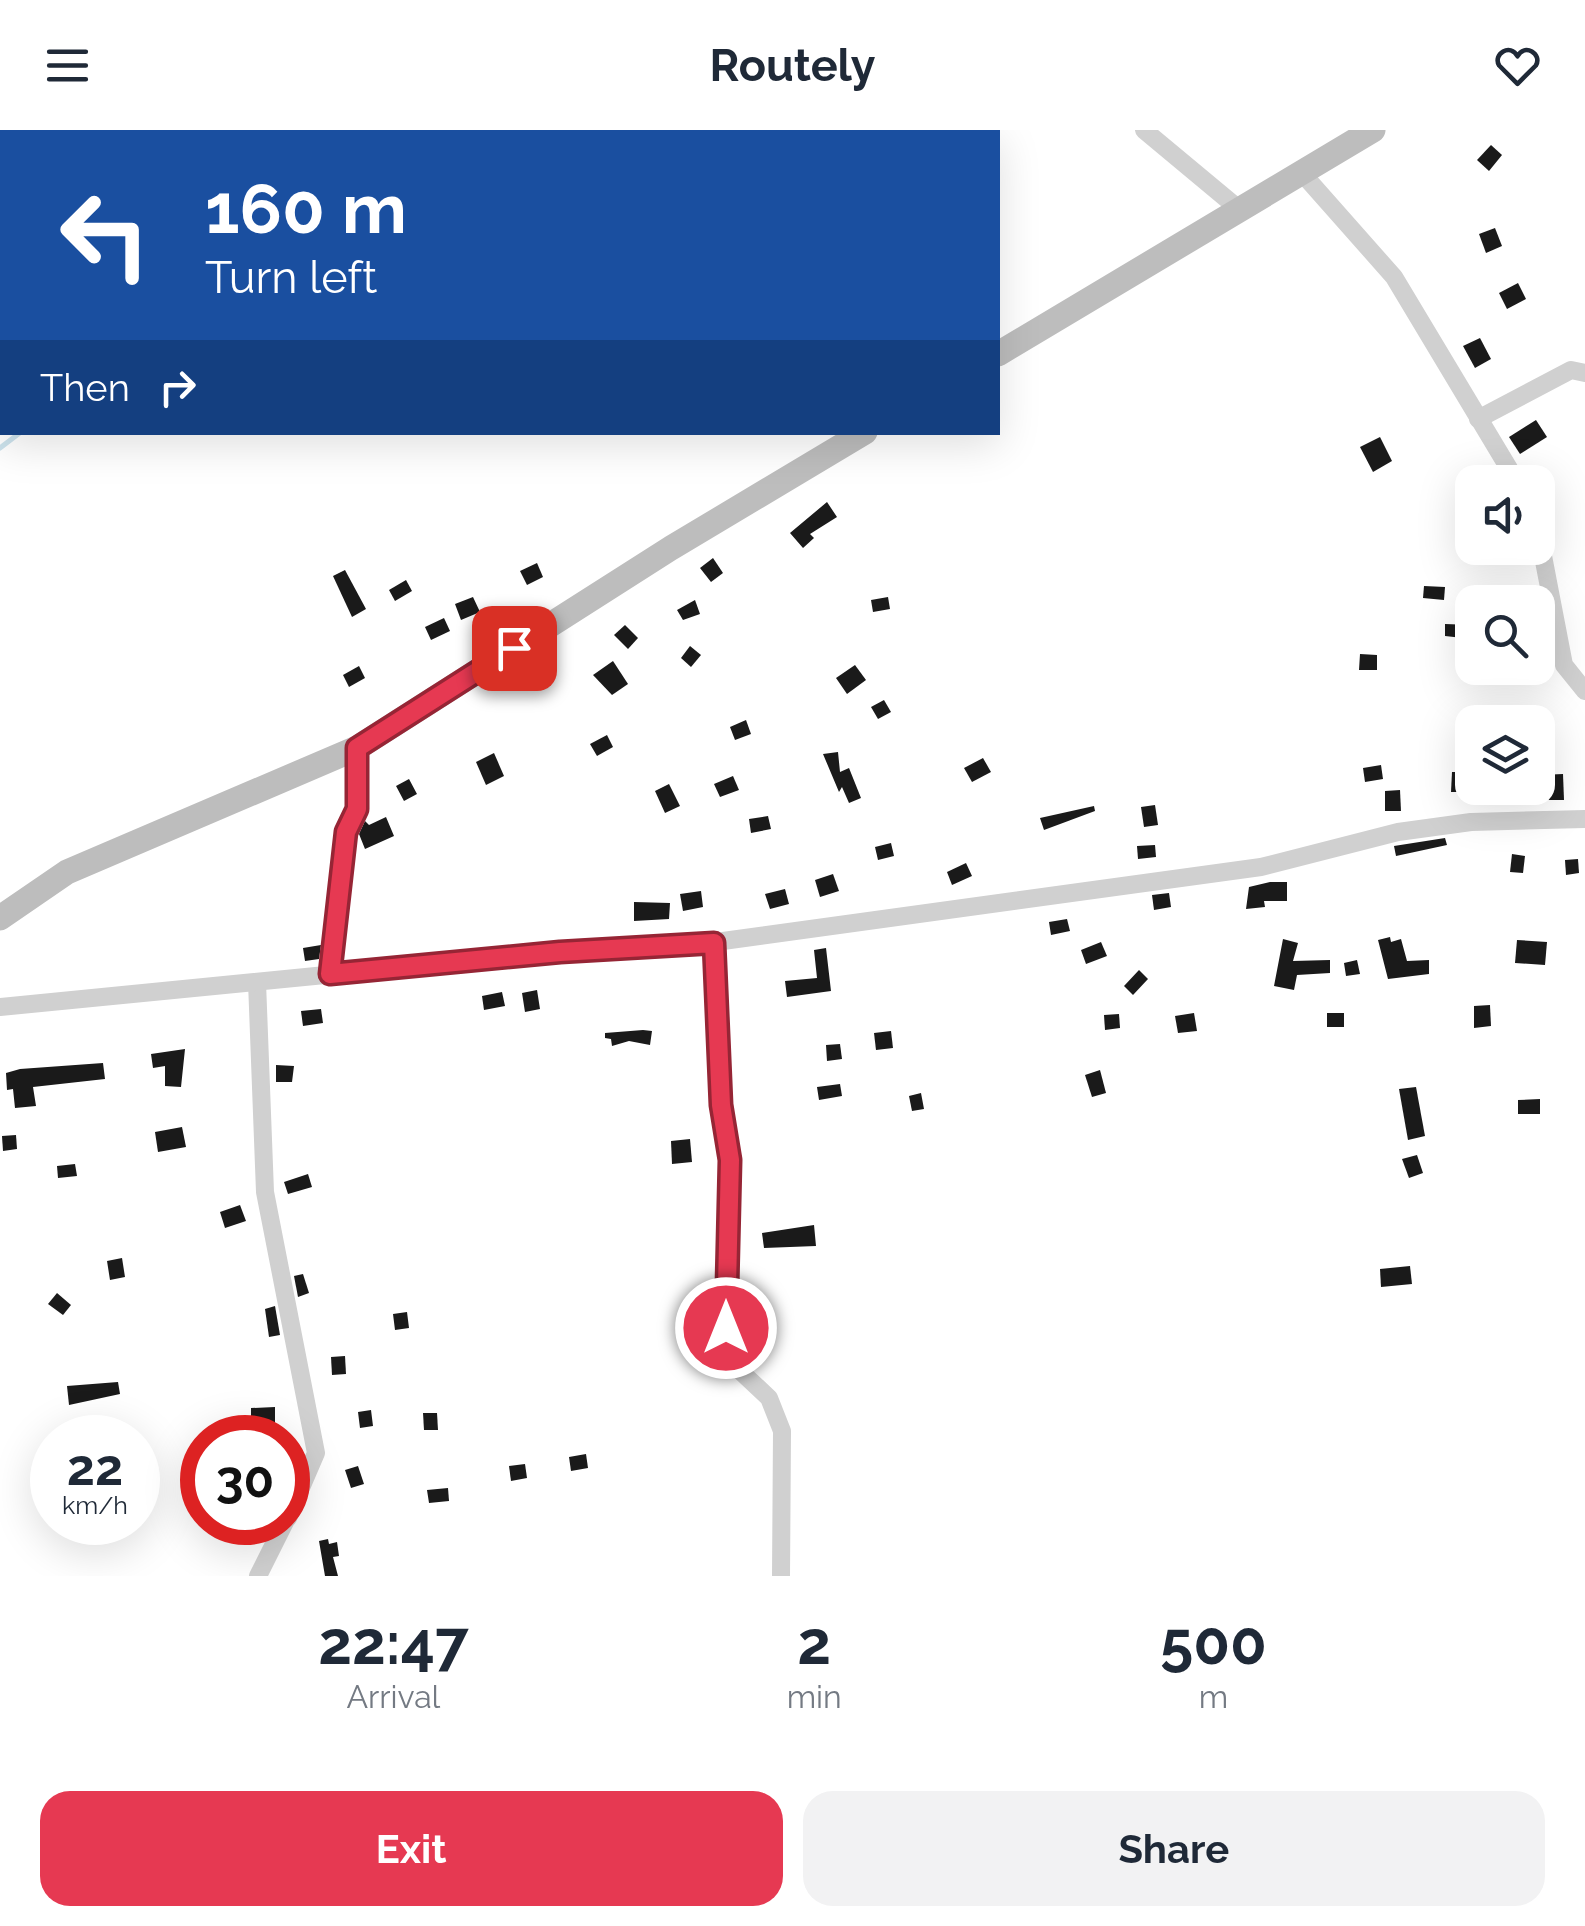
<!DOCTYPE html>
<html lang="en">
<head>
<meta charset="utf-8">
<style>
  body { margin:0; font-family:Raleway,sans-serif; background:#f2f2f3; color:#1f2937; height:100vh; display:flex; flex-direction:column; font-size:38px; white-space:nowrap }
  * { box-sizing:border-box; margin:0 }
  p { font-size:32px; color:#747a83 }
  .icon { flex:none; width:55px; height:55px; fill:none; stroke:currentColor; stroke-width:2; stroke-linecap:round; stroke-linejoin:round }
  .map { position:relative; height:1446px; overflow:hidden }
  .side { display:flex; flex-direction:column; background:#fff; flex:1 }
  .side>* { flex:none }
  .top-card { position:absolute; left:0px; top:0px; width:1000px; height:305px; box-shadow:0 10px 40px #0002; background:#1a4fa0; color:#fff; overflow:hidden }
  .tools { position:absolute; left:1455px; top:335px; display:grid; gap:20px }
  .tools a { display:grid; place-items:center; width:100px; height:100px; border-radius:20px; background:#fff; box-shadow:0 10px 40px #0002; font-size:50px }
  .speed { position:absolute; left:30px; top:1285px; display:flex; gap:20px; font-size:50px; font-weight:700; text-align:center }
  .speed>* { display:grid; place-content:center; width:130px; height:130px; border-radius:50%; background:#fff; box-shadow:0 10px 40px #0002; line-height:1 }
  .speed small { font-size:25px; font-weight:400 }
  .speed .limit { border:15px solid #d22; background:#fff; color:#111 }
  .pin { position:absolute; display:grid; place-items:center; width:85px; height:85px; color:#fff; margin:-42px; border-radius:20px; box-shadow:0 5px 15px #0006 }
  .me { position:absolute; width:110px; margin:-55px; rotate:0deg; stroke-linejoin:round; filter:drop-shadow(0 0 8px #0008) }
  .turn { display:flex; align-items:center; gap:35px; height:210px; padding:0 40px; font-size:45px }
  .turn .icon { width:130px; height:130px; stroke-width:2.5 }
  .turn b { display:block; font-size:70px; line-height:85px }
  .then { display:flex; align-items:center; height:95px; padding:0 40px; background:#0003; gap:20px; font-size:38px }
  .eta { display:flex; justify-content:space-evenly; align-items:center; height:170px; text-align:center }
  .eta b { font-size:60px; font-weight:700; line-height:70px }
  .primary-button { display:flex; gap:20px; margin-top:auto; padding:20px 40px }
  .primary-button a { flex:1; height:115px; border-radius:30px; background:#e63952; color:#fff; font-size:40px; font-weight:700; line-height:115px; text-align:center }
  .primary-button a+a { background:#f2f2f3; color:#1f2937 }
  header { display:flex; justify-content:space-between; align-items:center; height:130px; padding:0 40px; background:#fff; font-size:45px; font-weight:700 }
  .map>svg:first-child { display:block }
</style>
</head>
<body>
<header><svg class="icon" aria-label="menu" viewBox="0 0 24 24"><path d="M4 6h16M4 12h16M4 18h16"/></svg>Routely<svg class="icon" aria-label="heart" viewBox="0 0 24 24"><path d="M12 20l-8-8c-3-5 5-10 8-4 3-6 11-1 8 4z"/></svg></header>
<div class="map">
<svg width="1585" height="1446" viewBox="0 0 1585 1446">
  <rect width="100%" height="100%" fill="#fff"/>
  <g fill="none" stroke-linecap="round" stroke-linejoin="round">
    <g stroke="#cce2ec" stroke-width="5">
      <path d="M271 2 273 0"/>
      <path d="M0 318 21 302"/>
    </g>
  </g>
  <g fill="#1a1a1a">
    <path d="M1491 15 1502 25 1489 41 1477 30Z"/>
    <path d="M1495 98 1502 116 1486 123 1479 104Z"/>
    <path d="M1518 153 1526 169 1507 179 1499 163Z"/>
    <path d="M1480 208 1491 229 1475 238 1463 216Z"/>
    <path d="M1536 290 1547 307 1520 324 1509 307Z"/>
    <path d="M1380 307 1392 331 1373 342 1360 317Z"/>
    <path d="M827 372 837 387 810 404 814 408 803 418 790 403Z"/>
    <path d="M713 428 723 443 711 452 700 438Z"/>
    <path d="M537 433 543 447 527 455 520 441Z"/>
    <path d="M345 440 366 479 352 487 333 446Z"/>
    <path d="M406 450 412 461 395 471 389 460Z"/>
    <path d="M1424 456 1445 457 1444 470 1423 468Z"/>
    <path d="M473 467 480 482 461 490 455 474Z"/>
    <path d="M888 467 890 479 873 482 871 470Z"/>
    <path d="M695 470 700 484 683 490 677 480Z"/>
    <path d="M444 488 450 501 431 510 425 497Z"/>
    <path d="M1445 494 1472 495V509L1445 506Z"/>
    <path d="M625 495 638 508 628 519 614 505Z"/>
    <path d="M690 516 701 525 691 537 681 528Z"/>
    <path d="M1360 524 1377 525V540H1359Z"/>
    <path d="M613 531 628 554 612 565 593 545Z"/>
    <path d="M855 535 866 550 847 564 836 548Z"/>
    <path d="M359 536 365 548 349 557 343 545Z"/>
    <path d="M884 570 891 582 878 589 871 577Z"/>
    <path d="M746 590 751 604 735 610 730 597Z"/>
    <path d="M607 605 613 617 597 626 590 614Z"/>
    <path d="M838 622 840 642 849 638 861 668 849 673 842 657 839 662 823 624Z"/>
    <path d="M494 623 504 646 486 655 476 632Z"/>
    <path d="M983 628 991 642 972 652 964 638Z"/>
    <path d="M1381 635 1383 649 1365 652 1363 638Z"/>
    <path d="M1452 642H1472V662H1451Z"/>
    <path d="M1563 644 1564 670H1541L1540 645Z"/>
    <path d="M733 646 739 660 720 667 714 654Z"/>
    <path d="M409 649 417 664 404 671 396 656Z"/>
    <path d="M669 654 680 676 665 683 655 661Z"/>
    <path d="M1400 660 1401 681H1385V661Z"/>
    <path d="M1155 675 1158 695 1144 697 1141 677Z"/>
    <path d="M1094 676 1095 681 1044 700 1040 688Z"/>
    <path d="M768 686 771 699 751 703 749 689Z"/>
    <path d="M386 687 394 706 365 719 359 704 365 691 369 695Z"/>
    <path d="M1445 708 1447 715 1396 726 1394 716Z"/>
    <path d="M891 713 894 726 878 730 875 717Z"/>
    <path d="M1155 715 1156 727 1138 729 1137 716Z"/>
    <path d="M1512 724 1525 726 1523 743 1510 742Z"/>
    <path d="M1578 729 1579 743 1566 745 1565 730Z"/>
    <path d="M966 733 972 746 952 755 947 742Z"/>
    <path d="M833 744 839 761 820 767 815 750Z"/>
    <path d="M1270 752H1287V771H1264L1265 777 1246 779 1249 757Z"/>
    <path d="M785 759 789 774 770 779 765 764Z"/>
    <path d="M701 761 703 777 683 781 680 764Z"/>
    <path d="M1169 763 1171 777 1154 780 1152 765Z"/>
    <path d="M634 772 670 773 669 789 634 791Z"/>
    <path d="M1067 789 1070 801 1051 805 1049 792Z"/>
    <path d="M1390 807 1391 812 1401 809 1407 831 1429 830V844L1388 849 1378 810Z"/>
    <path d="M1283 809 1298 813 1293 831 1330 830V843L1297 845 1294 860 1274 856Z"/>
    <path d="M1517 810 1547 812 1545 835 1515 833Z"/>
    <path d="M1101 812 1107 826 1086 834 1081 820Z"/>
    <path d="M321 815 319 829 305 831 303 818Z"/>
    <path d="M826 818 831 861 787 867 785 851 817 848 814 820Z"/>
    <path d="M1357 830 1360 844 1346 846 1344 833Z"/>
    <path d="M1139 840 1148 849 1133 865 1124 856Z"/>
    <path d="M537 860 540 879 525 882 522 863Z"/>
    <path d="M502 862 505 876 484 880 482 866Z"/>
    <path d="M1490 875 1491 896 1474 898V876Z"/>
    <path d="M321 879 323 893 303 896 301 881Z"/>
    <path d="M1194 883 1197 901 1178 903 1175 886Z"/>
    <rect x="1327" y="883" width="17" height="14"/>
    <path d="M1119 884 1120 898 1105 900 1104 885Z"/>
    <path d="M643 900 652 901 650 915 629 911 612 916 611 909 605 908V903Z"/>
    <path d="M891 901 893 918 876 920 874 903Z"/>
    <path d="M840 914 842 929 827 931 826 915Z"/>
    <path d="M185 919 181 957 165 956V936L153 938 151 924Z"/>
    <path d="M103 933 105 949 33 957 36 976 15 978 13 959 7 960 6 943 20 939Z"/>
    <path d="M276 935 294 936 292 952H276Z"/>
    <path d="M1100 940 1106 963 1092 967 1085 945Z"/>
    <path d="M840 954 842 966 819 970 817 957Z"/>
    <path d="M1416 957 1425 1006 1408 1010 1399 959Z"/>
    <path d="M921 963 924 979 912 981 909 966Z"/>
    <path d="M1540 969V984H1518V970Z"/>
    <path d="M182 997 186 1017 158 1022 155 1002Z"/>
    <path d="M16 1005 17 1019 3 1021 2 1006Z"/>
    <path d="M690 1009 692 1032 672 1034 671 1011Z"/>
    <path d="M1417 1025 1423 1043 1409 1048 1402 1029Z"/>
    <path d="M75 1034 77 1046 58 1048 57 1036Z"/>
    <path d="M308 1044 312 1057 288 1064 284 1052Z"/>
    <path d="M240 1075 246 1091 225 1098 220 1082Z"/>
    <path d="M814 1095 816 1116 764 1118 762 1103Z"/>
    <path d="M122 1128 125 1147 110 1150 107 1131Z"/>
    <path d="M1410 1136 1412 1154 1381 1157 1380 1139Z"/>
    <path d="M303 1144 309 1163 298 1167 294 1146Z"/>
    <path d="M57 1163 71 1175 63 1185 48 1174Z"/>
    <path d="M275 1176 280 1205 269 1207 265 1179Z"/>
    <path d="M407 1182 409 1198 395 1200 393 1184Z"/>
    <path d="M345 1226 346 1244 332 1245 331 1227Z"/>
    <path d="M118 1252 120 1264 69 1275 67 1256Z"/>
    <path d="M275 1277V1295H251V1278Z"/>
    <path d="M371 1280 373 1296 360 1298 358 1282Z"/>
    <path d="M423 1283H437L438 1300H424Z"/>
    <path d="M189 1321H202V1368L194 1369Z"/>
    <path d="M586 1324 588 1338 571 1341 569 1327Z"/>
    <path d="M525 1334 527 1348 511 1351 509 1336Z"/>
    <path d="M358 1336 364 1354 351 1358 345 1340Z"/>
    <path d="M448 1358 449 1371 429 1373 427 1360Z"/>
    <path d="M328 1409 329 1414 337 1412 339 1426 333 1427 338 1446H325L319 1411Z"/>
  </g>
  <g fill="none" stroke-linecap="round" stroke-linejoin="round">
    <g stroke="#d0d0d0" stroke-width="18">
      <path d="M1144 0 1240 80"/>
      <path d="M1302 43 1394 147 1517 352"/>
      <path d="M1478 289 1571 240 1585 243"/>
      <path d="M1538 400 1564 535 1585 561"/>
      <path d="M714 813 721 975 730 1030 726 1198 736 1237 769 1268 782 1301 781 1446"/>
      <path d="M330 845 346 702 357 679V618"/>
      <path d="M257 852 265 1062 316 1323 288 1388"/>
      <path d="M0 877 560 822 701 814 1261 737 1398 702 1471 692 1585 689"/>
      <path d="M258 1446 285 1392"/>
    </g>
    <g stroke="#bdbdbd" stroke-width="25">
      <path d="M998 224 1373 0"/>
      <path d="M0 788 67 742 357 618 671 418 865 302"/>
    </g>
  </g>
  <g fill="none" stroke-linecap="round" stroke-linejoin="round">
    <g stroke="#962535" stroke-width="25">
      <path id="route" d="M514 518 357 618V679L346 702 330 844 560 822 714 813 721 975 730 1030 726 1198"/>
    </g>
    <use href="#route" stroke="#e63952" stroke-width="18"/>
  </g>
</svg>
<div class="tools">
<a><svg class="icon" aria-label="sound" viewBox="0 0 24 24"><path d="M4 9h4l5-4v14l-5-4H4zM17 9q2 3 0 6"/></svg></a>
<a><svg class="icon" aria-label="search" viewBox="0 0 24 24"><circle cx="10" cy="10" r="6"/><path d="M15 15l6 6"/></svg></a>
<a><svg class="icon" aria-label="layers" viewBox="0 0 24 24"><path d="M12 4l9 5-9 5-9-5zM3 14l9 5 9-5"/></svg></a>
</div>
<div class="speed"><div>22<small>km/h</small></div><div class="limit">30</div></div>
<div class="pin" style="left:514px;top:518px;background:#d93025"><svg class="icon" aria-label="arrive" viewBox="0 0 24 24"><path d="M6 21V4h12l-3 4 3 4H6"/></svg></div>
<svg class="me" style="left:726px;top:1198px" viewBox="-20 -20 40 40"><circle r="17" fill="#e63952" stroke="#fff" stroke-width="3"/><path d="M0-11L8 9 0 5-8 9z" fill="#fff"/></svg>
<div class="top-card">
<div class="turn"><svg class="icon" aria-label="left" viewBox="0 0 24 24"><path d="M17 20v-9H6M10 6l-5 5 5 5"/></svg><div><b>160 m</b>Turn left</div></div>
<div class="then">Then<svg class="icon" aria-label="right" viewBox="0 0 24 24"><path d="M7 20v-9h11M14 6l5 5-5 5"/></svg></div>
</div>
</div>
<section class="side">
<div class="eta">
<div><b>22:47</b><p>Arrival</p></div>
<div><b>2</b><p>min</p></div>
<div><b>500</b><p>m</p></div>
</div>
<div class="primary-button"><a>Exit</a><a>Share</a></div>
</section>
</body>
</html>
